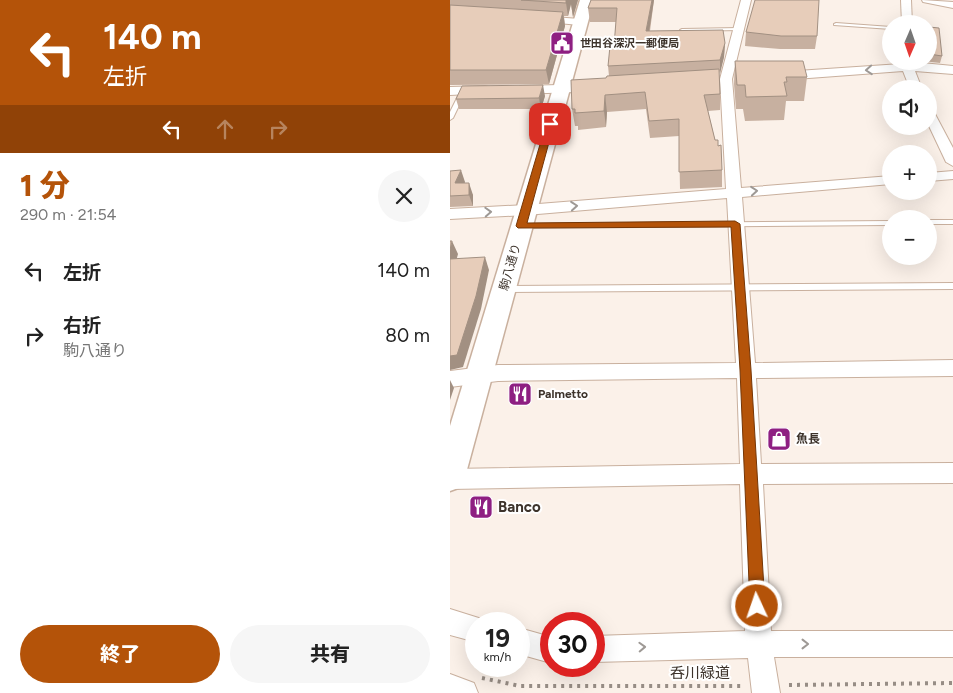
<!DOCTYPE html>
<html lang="ja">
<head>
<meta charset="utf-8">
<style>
  body { margin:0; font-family:Figtree,"Noto Sans JP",sans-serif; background:#f6f6f6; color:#222; height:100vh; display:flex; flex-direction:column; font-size:19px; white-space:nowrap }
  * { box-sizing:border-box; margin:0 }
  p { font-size:16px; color:#767676 }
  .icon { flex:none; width:28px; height:28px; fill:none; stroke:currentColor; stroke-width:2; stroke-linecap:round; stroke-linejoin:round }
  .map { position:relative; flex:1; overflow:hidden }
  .drawer { display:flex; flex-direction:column; background:#fff; width:450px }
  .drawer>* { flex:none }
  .hud { background:#b45309; color:#fff; overflow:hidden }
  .needle { width:32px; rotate:182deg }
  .tools { position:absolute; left:432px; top:15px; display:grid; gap:10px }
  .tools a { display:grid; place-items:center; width:55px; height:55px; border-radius:50%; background:#fff; box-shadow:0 5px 20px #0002; font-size:25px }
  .speed { position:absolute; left:15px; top:612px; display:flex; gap:10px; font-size:25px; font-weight:700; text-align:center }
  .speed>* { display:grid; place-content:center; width:65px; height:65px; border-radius:50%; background:#fff; box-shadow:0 5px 20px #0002; line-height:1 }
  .speed small { font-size:12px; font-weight:400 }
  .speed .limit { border:8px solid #d22; background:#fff; color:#111 }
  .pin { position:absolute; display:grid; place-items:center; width:42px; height:42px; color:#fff; margin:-21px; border-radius:10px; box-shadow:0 2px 8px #0006 }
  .me { position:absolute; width:55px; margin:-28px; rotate:357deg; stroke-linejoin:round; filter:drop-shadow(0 0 4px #0008) }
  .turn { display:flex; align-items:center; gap:18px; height:105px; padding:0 20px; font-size:22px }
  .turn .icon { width:65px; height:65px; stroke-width:2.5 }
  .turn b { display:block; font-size:35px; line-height:42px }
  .lanes { display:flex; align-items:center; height:48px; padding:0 20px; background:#0003; justify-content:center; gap:25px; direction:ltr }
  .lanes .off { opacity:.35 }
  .round { display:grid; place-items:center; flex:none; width:52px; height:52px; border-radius:26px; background:#f6f6f6 }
  .overview { display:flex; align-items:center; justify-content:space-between; height:85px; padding:0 20px }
  h1 { font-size:30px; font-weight:800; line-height:38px; color:#b45309 }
  .button { display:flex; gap:10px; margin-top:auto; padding:10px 20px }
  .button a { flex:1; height:58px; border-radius:30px; background:#b45309; color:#fff; font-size:20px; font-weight:800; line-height:58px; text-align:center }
  .button a+a { background:#f6f6f6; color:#222 }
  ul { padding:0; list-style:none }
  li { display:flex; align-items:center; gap:15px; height:65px; padding:0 20px }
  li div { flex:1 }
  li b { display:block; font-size:19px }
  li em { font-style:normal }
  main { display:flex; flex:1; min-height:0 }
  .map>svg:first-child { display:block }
</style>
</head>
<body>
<main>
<section class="drawer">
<div class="hud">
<div class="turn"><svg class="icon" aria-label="left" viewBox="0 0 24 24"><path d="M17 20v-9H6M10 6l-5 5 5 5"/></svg><div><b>140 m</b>左折</div></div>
<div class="lanes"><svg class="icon" aria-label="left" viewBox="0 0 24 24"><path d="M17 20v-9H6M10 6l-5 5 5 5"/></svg><svg class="icon off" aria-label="ahead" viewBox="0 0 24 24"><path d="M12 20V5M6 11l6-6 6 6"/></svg><svg class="icon off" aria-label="right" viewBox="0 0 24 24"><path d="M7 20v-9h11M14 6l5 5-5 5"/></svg></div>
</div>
<div class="overview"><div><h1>1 分</h1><p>290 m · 21:54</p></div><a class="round"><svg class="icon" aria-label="close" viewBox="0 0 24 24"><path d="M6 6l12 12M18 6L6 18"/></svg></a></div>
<ul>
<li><svg class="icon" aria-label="left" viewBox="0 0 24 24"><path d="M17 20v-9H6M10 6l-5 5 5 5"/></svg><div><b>左折</b></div><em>140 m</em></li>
<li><svg class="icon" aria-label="right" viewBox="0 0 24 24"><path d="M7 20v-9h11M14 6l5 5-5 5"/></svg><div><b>右折</b><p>駒八通り</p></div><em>80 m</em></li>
</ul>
<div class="button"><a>終了</a><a>共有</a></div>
</section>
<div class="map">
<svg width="503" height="693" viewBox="0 0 503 693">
  <rect width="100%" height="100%" fill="#fbf1e9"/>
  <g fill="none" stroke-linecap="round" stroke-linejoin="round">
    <g stroke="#c9b09e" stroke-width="2">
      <g id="lane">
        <path d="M386 23 441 27V29L384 25V24Z"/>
        <path d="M289 28H291V30L232 31 230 30 232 29Z"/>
        <path d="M10 92 15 93 3 118 0 120V112Z"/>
        <rect x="479" y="220" width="24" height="4"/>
        <path d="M441 221V225L72 228 68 226 72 224Z"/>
        <path d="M503 283V289L56 292 52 289 56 286Z"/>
      </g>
    </g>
    <g stroke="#c9b09e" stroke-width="2">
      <g id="street">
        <path d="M291 0H301L282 79 291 188 441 176V184L292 197 305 363 503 360V376L306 378 311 464 503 463V483L313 484 321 631H503V657H324L330 693H302L298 658 144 662V636L295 631 290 484 0 489V469L290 464 287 378 48 381 0 387V371L48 365 286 363 277 198 76 215 0 219V209L76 205 276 189 270 79Z"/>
        <path d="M451 0H461L462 24H452Z"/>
        <path d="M472 0 503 2V8L473 2Z"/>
        <path d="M89 16 130 19 135 22 130 25 85 21 84 19 85 17Z"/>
        <path d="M451 61 503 66V74L465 71 472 89H460L453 71 332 80 326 76 332 72 451 64Z"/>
        <path d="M148 84 152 85 154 88 152 91 70 94 64 90 70 86Z"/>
        <path d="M35 86 39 87 41 90 39 93 0 95V87Z"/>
        <path d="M479 110 485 114 503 148V166L496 162 479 126Z"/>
        <path d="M503 171V179L479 181V173Z"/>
        <path d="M0 609 35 620 37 624H26V642L0 635Z"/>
        <path d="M69 628 101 637V663L69 654Z"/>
        <path d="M0 674 24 683 28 693H0Z"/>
      </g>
    </g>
    <g stroke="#c9b09e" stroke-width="3">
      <path id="secondary" d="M130 0H144L15 477 11 487 0 491V426Z"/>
    </g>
    <g stroke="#978d85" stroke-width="4" stroke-dasharray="3 5" stroke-linecap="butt">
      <path d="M32 678 70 686H292"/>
      <path d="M339 685 503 683"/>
    </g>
    <use href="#lane" fill="#fff" fill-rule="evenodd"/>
    <use href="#street" fill="#fff" fill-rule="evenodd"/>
    <use href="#secondary" fill="#fff" fill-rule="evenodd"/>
  </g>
  <g fill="#c7b0a0">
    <path d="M0 0H128L123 17 121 4 118 16H114L115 26 99 84 0 85Z"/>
    <path d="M141 0H204L200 31 275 43 274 57 269 74 270 94V110L258 111 265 140 268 146 272 170V187L230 189 229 136 200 138 196 109 157 112 156 127 128 130V126H125L122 109 159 76 158 66 164 46 166 22H140L138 8Z"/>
    <path d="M479 27 492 56 490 63 473 61H479Z"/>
    <path d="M296 32 367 36 365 49H330L295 46Z"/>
    <path d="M285 61 357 77 354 101H336L334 120 295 121 293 109H286L284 84Z"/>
    <path d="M95 96 91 109H9L6 99Z"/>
    <path d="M0 171 15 182 14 183 23 195V206L0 207Z"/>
  </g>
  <g fill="#a29082">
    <path d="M116 0H128L123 17 121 4 118 16 116 3Z"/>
    <path d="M202 0H204L197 45 196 31Z"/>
    <path d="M113 12 115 26 99 84 96 70Z"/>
    <path d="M275 43 274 57 270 74V60Z"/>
    <path d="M93 85 95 96 91 109 89 98Z"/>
    <path d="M155 95 157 112 156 127 154 111Z"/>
    <path d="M11 170 15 182 9 195 5 183Z"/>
    <path d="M19 183 23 195V206L19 195Z"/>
    <path d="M2 241 8 254 3 272 0 266V250Z"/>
    <path d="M35 257 39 270 31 309 13 367 0 370V356Z"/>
    <path d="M0 380 4 388 0 400Z"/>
  </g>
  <g fill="#e7cdba" stroke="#a29082">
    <path d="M71 0H116V3Z"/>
    <path d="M141 0H202L196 31 273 30 275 43 270 60 158 66 160 46H164L167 8H138Z"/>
    <path d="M305 0H369L367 36H331L296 32Z"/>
    <path d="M0 5 113 12 96 70H0Z"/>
    <path d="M479 27 489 28 492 56 479 54Z"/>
    <path d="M285 61H353L357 77H336L337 82H334L337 96 296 97 295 85H287Z"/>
    <path d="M269 69 270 94 254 95 265 140H268V146L271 145 272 170 229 172V119L199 121 195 92 155 95 154 111 125 113V109H122L121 80 156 78 157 76Z"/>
    <path d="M93 85 89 98 6 99 12 86Z"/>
    <path d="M11 170 5 183H19V195L0 196V171Z"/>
    <path d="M0 241H2L0 250Z"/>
    <path d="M35 257 26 296 7 355 0 356V259Z"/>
  </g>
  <defs><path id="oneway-chevron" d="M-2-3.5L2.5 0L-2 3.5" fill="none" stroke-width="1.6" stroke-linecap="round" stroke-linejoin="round" transform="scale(1.25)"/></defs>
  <g stroke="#9e9995">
    <use href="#oneway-chevron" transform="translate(419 70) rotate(176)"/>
    <use href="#oneway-chevron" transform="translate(304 191) rotate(-5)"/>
    <use href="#oneway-chevron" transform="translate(124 206) rotate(-5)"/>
    <use href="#oneway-chevron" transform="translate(38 212) rotate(-3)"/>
    <use href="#oneway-chevron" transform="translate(355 644)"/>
    <use href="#oneway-chevron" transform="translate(192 647) rotate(-2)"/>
  </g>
  <path fill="#b45309" stroke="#753606" d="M100 122 104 124 77 223 285 221 290 224 301 370 315 606 313 611 307 614 302 611 300 606 290 370 281 227 68 228 66 226 96 124Z"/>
  <defs>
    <g id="civic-square" transform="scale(1.25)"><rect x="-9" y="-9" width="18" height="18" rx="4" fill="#8e1f82" stroke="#fff"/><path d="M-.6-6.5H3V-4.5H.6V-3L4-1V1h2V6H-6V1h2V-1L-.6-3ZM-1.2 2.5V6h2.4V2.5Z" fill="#fff"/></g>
    <g id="restaurant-square" transform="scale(1.25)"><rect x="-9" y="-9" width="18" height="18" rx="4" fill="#8e1f82" stroke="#fff"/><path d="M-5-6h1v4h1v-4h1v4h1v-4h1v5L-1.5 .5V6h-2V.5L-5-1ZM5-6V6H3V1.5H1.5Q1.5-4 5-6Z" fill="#fff"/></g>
    <g id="shop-square" transform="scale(1.25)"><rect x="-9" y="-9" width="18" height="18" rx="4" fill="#8e1f82" stroke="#fff"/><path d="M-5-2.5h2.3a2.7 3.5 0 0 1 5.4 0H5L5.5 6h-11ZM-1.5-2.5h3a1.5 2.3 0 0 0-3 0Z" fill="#fff"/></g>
  </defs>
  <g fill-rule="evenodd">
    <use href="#civic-square" x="112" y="43"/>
    <use href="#restaurant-square" x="70" y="394"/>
    <use href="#shop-square" x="329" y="439"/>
    <use href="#restaurant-square" x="31" y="507"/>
  </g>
  <g text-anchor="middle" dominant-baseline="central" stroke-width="4" stroke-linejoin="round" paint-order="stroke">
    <g font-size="11" font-weight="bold" fill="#3d332b" stroke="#fff" text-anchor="start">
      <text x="130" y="43">世田谷深沢一郵便局</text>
    </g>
    <g font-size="12" fill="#3d332b" stroke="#fff">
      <text transform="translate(60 267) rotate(-74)">駒八通り</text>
    </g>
    <g font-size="12" font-weight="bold" fill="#3d332b" stroke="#fff" text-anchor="start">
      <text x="88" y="394">Palmetto</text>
      <text x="346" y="439">魚長</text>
    </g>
    <g font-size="15" font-weight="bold" fill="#3d332b" stroke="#fff" text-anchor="start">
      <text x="48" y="507">Banco</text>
    </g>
    <g font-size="15" fill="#3d332b" stroke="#fff">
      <text x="250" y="673">呑川緑道</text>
    </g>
  </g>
</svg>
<div class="tools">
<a><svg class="needle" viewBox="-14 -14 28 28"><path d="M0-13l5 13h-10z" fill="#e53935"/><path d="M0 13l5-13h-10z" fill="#767676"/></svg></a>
<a><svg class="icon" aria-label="sound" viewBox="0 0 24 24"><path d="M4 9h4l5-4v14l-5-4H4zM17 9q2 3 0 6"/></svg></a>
<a>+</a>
<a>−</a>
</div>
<div class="speed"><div>19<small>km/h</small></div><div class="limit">30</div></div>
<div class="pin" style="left:100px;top:124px;background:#d93025"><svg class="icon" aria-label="arrive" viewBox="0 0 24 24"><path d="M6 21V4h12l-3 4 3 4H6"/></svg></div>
<svg class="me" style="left:307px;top:606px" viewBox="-20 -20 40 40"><circle r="17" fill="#b45309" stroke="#fff" stroke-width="3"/><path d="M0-11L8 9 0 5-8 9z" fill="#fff"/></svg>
</div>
</main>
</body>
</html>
